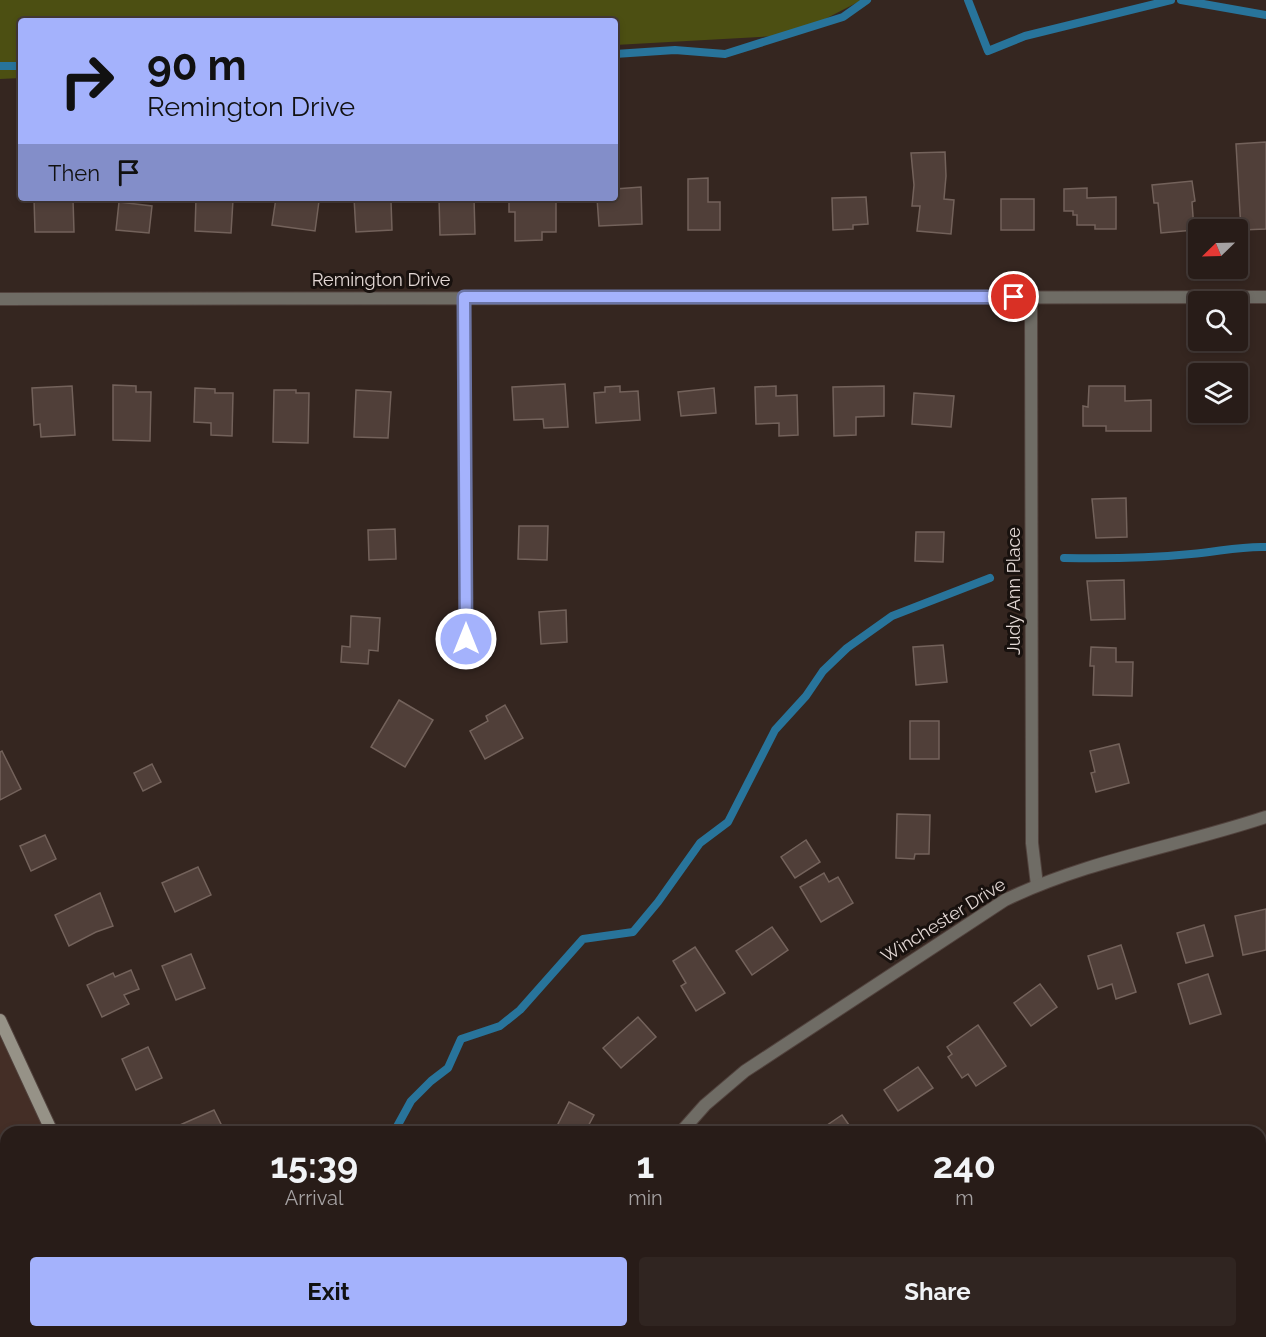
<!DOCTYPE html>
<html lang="en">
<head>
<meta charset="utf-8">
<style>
  body { margin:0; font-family:Raleway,sans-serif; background:#302521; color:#f1f3f6; height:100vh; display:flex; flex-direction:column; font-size:22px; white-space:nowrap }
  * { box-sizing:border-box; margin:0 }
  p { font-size:20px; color:#a5a1a2 }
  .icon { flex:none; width:33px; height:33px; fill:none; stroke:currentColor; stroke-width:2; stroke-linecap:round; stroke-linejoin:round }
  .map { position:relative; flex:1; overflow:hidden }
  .details { position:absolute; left:0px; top:1126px; width:1266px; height:212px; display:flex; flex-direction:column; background:#281c18; border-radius:18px 18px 0 0; box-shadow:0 3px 9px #0003,0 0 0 2px #443a37 }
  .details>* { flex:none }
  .guide { position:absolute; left:18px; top:18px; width:600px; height:183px; border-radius:6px; box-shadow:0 3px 9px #0003,0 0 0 2px #443a37; background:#a4b2fc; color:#111; overflow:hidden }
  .needle { width:39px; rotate:247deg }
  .fabs { position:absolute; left:1188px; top:219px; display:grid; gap:12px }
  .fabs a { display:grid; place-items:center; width:60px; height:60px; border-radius:6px; background:#281c18; box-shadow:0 3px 9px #0003,0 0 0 2px #443a37; font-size:30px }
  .pin { position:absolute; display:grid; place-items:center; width:51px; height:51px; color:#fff; margin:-26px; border:3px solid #fff; border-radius:50%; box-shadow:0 2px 6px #0007 }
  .me { position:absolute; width:66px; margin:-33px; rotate:0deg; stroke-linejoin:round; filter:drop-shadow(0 0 4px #0008) }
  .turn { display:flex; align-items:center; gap:21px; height:126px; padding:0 30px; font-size:27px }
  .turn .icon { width:78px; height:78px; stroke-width:2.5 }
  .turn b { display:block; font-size:42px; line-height:51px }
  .then { display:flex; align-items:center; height:57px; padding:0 30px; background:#0003; gap:12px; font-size:22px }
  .eta { display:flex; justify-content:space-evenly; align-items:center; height:102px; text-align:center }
  .eta b { font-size:36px; font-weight:700; line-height:42px }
  .primary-button { display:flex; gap:12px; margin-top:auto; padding:12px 30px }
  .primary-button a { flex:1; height:69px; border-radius:6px; background:#a4b2fc; color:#111; font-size:24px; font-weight:700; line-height:69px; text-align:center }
  .primary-button a+a { background:#302521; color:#f1f3f6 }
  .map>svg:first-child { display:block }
</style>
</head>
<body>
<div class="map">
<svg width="1266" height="1337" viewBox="0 0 1266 1337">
  <rect width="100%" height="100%" fill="#352620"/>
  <path fill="#442e26" d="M0 1020 52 1132H6V1332H144L147 1337H0Z"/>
  <path fill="#4c4f12" d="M0 0H862L794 35 615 45V21H21V78L0 79Z"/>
  <path fill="#28749b" d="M6 1211V1332H69L73 1337H0V1213Z"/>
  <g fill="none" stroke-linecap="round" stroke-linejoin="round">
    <g stroke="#28749b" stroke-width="8">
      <path d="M968 0 988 51 1025 36 1171 0"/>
      <path d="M1181 0 1266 15"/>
      <path d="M615 54 675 50 725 54 843 17 867 0"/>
      <path d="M0 66H21"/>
      <path d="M1064 558C1107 559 1149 558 1191 554 1218 552 1239 546 1266 547"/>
      <path d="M394 1132 411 1101 431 1081 448 1068 461 1039 500 1026 520 1010 583 939 633 932 658 902 700 843 728 822 775 730 806 696 823 671 847 648 892 616 990 578"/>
    </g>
  </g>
  <g fill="#503f39" stroke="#73625b" stroke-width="1.5">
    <path d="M1266 142V229L1241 230 1236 144Z"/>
    <path d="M945 152 946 176 944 199 954 200 951 234 917 231 920 206H912L914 185 911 153Z"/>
    <path d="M708 178V202H720V230H688V179Z"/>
    <path d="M1192 181 1195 201 1192 202 1194 230 1161 233 1158 203H1154L1152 185Z"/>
    <path d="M641 187 642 224 599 226 597 198H615V189Z"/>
    <path d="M1087 188V198L1116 197V229H1095V225H1077V215H1073V211H1064V189Z"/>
    <path d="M866 197 868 224 853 225V229L833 230 832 198Z"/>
    <path d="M34 198 73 199 74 232H35Z"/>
    <path d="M196 198 233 200 231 233 195 231Z"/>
    <path d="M276 198 319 201 315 231 272 225Z"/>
    <path d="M354 198H382V202L391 201 392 230 356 232Z"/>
    <path d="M439 198H474L475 234 440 235Z"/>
    <path d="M509 198H556V232H542V240L515 241V212H509Z"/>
    <rect x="1001" y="199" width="33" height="31"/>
    <path d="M119 202 152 206 149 233 116 230Z"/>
    <path d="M565 384 568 427 544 428 543 419 514 420 512 387Z"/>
    <path d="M113 385 136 386V392H151L150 441 113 440Z"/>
    <path d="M72 386 75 435 41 437 40 424 34 425 32 388Z"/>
    <path d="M620 386V392L638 391 640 420 596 423 594 393 605 392V387Z"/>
    <path d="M776 386V396L797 395 798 435 779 436V423L756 424 755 387Z"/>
    <path d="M884 386V416L856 417V435L834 436 833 387Z"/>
    <path d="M1089 386H1125V401L1151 400V431H1106V426H1083V406L1088 407Z"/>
    <path d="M195 388 215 389V393H233L232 436 211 435V423L194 422Z"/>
    <path d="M714 388 716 413 681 416 678 392Z"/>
    <path d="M274 390H296V393H309L308 443 273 442Z"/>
    <path d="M356 390 391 392 388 438 354 437Z"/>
    <path d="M914 393 954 396 951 427 912 424Z"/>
    <path d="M1126 498 1127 537 1096 538 1092 499Z"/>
    <path d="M519 526H548L547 560 518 559Z"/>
    <path d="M395 529 396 559 369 560 368 530Z"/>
    <path d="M916 532H944L943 562 915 561Z"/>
    <path d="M1124 580 1125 619 1091 620 1087 581Z"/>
    <path d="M566 610 567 642 541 644 539 612Z"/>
    <path d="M351 616 380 618 378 651 369 650 368 664 341 662 342 646 350 647Z"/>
    <path d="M943 645 947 682 916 685 913 647Z"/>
    <path d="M1091 647 1116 648V662H1133L1132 696 1093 695 1094 666H1090Z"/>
    <path d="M399 700 433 720 405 767 371 747Z"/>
    <path d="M505 705 523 738 485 759 470 731 488 721 486 716Z"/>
    <rect x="910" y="721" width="29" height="38"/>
    <path d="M1119 744 1129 783 1096 792 1091 773 1095 772 1090 751Z"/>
    <path d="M2 751 21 789 0 800V752Z"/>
    <path d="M152 764 161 782 143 791 134 773Z"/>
    <path d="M897 814 930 815 929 854H915L914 859 896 858Z"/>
    <path d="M45 835 56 859 31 871 20 846Z"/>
    <path d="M806 840 820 862 795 878 781 857Z"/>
    <path d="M198 867 211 895 175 912 162 883Z"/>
    <path d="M824 873 829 882 838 877 853 903 821 922 800 887Z"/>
    <path d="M100 893 113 926 96 932 69 946 55 915Z"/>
    <path d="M1266 909V950L1243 955 1235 916Z"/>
    <path d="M1204 925 1213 956 1186 963 1177 933Z"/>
    <path d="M772 927 788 950 752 975 736 951Z"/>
    <path d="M1121 945 1136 992 1116 999 1112 984 1098 989 1088 956Z"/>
    <path d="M695 947 725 993 696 1011 681 986 686 983 673 961Z"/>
    <path d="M191 954 205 988 176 1000 162 966Z"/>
    <path d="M131 970 139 989 124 995 129 1004 102 1017 87 985 113 973 115 977Z"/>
    <path d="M1208 974 1221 1014 1190 1024 1178 984Z"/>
    <path d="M1040 984 1057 1007 1031 1026 1014 1003Z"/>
    <path d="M638 1017 656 1037 621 1068 603 1048Z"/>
    <path d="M978 1025 1006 1066 976 1086 968 1074 962 1078 948 1057 952 1054 947 1047Z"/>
    <path d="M148 1047 162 1078 136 1090 122 1059Z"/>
    <path d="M918 1067 933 1088 898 1111 884 1090Z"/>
    <path d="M569 1102 594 1115 585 1132H564L556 1128Z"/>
    <path d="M214 1110 225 1132H164Z"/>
    <path d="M842 1115 854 1132H817Z"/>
    <path d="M350 1332H407L409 1337H353Z"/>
  </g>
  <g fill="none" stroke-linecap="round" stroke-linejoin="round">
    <g stroke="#51423d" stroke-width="14">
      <g id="lane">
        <path d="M1260 1281 1266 1294"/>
        <path d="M1107 1332 1109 1337"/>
      </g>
    </g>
    <g stroke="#51423d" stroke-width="14">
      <g id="street">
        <path d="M464 297 466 639"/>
        <path d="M1031 297 1032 843 1037 885"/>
        <path d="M0 299 1266 297"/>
        <path d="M681 1132 705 1105 745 1071 1005 900C1088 860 1179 846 1266 817"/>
        <path d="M668 1332 670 1337"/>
      </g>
    </g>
    <g stroke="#51423d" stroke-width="14">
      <g id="secondary">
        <path d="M0 1020 52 1132"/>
        <path d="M144 1332 147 1337"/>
        <path d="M725 1337C766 1331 808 1331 849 1337"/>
      </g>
    </g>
    <use href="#lane" stroke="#6f6c65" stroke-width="12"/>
    <use href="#street" stroke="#6f6c65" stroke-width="12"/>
    <use href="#secondary" stroke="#969287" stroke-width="12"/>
  </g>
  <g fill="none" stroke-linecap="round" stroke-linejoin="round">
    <g stroke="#6b74a4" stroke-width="15">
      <path id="route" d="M466 639 464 297H1014"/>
    </g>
    <use href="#route" stroke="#a4b2fc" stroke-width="10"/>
  </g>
  <g text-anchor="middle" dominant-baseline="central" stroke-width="6" stroke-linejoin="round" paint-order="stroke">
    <g font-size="18" fill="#e3d8d5" stroke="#18110e">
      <text x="381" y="279">Remington Drive</text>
      <text transform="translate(1013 591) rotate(-90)">Judy Ann Place</text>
      <text transform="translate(943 920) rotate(-32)">Winchester Drive</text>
    </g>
  </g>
</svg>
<div class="fabs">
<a><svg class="needle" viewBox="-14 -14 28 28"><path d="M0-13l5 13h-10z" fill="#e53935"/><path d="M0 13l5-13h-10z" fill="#a5a1a2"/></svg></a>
<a><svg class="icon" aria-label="search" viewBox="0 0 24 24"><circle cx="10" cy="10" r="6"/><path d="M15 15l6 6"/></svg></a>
<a><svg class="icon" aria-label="layers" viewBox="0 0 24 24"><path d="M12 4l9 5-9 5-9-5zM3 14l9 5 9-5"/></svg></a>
</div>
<div class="pin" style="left:1014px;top:297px;background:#d93025"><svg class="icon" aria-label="arrive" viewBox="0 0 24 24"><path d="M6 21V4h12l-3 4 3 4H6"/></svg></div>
<svg class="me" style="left:466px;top:639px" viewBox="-20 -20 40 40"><circle r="17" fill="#a4b2fc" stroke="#fff" stroke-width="3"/><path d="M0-11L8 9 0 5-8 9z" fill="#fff"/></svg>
<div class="guide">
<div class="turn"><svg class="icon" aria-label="right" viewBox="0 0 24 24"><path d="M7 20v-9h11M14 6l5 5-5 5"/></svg><div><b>90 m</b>Remington Drive</div></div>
<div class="then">Then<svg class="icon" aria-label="arrive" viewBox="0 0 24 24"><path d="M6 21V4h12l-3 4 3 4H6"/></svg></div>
</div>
<section class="details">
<div class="eta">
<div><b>15:39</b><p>Arrival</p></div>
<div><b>1</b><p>min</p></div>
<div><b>240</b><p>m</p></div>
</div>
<div class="primary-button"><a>Exit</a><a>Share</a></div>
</section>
</div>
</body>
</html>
